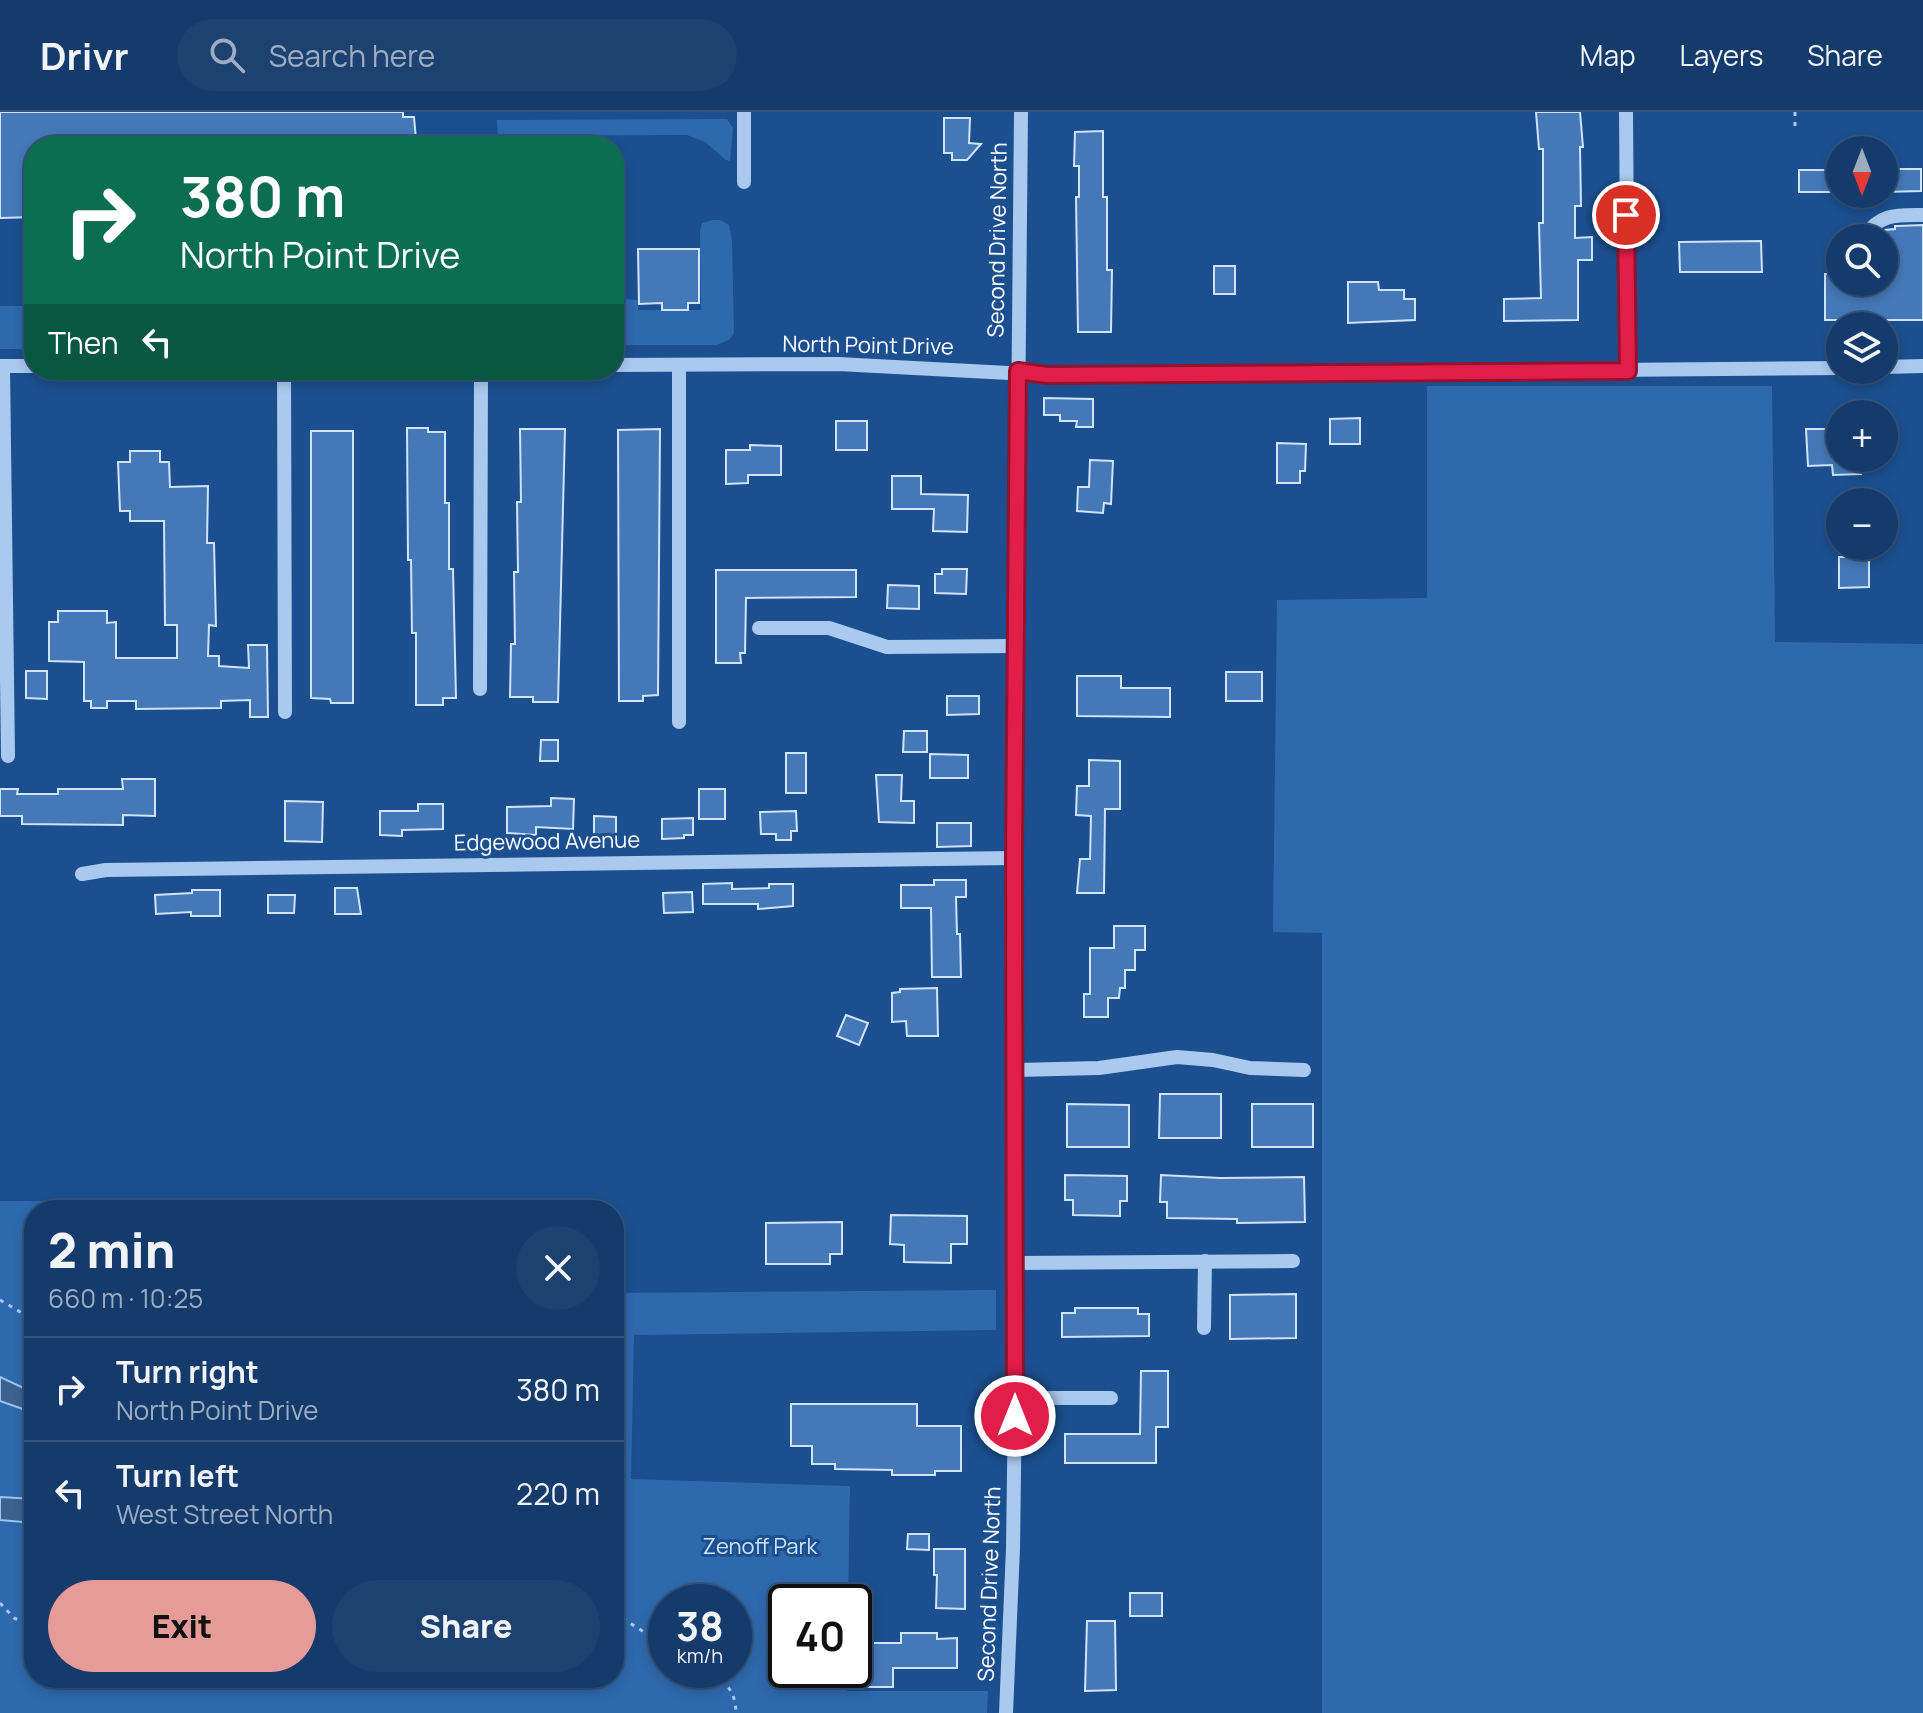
<!DOCTYPE html>
<html lang="en">
<head>
<meta charset="utf-8">
<style>
  body { margin:0; font-family:Manrope,sans-serif; background:#1d4271; color:#f1f3f6; height:100vh; display:flex; flex-direction:column; font-size:30px; white-space:nowrap }
  * { box-sizing:border-box; margin:0 }
  p { font-size:26px; color:#9dadc1 }
  .icon { flex:none; width:44px; height:44px; fill:none; stroke:currentColor; stroke-width:2; stroke-linecap:round; stroke-linejoin:round }
  .map { position:relative; flex:1; overflow:hidden }
  .side { position:absolute; left:24px; top:1088px; width:600px; height:488px; display:flex; flex-direction:column; background:#143b6b; border-radius:32px; box-shadow:0 4px 12px #0003,0 0 0 2px #33557e }
  .side>* { flex:none }
  .banner { position:absolute; left:24px; top:24px; width:600px; height:244px; border-radius:32px; box-shadow:0 4px 12px #0003,0 0 0 2px #33557e; background:#0b6e4f; color:#fff; overflow:hidden }
  .needle { width:52px; rotate:180deg }
  .tools { position:absolute; left:1826px; top:24px; display:grid; gap:16px }
  .tools a { display:grid; place-items:center; width:72px; height:72px; border-radius:50%; background:#143b6b; box-shadow:0 4px 12px #0003,0 0 0 2px #33557e; font-size:40px }
  .speed { position:absolute; left:648px; top:1472px; display:flex; gap:16px; font-size:40px; font-weight:700; text-align:center }
  .speed>* { display:grid; place-content:center; width:104px; height:104px; border-radius:50%; background:#143b6b; box-shadow:0 4px 12px #0003,0 0 0 2px #33557e; line-height:1 }
  .speed small { font-size:20px; font-weight:400 }
  .speed .limit { border:4px solid #111; border-radius:12px; background:#fff; color:#111 }
  .pin { position:absolute; display:grid; place-items:center; width:68px; height:68px; color:#fff; margin:-34px; border:4px solid #fff; border-radius:50%; box-shadow:0 2px 8px #0007 }
  .me { position:absolute; width:88px; margin:-44px; rotate:0deg; stroke-linejoin:round; filter:drop-shadow(0 0 6px #0008) }
  .turn { display:flex; align-items:center; gap:28px; height:168px; padding:0 24px; font-size:36px }
  .turn .icon { width:104px; height:104px; stroke-width:2.5 }
  .turn b { display:block; font-size:56px; line-height:68px }
  .then { display:flex; align-items:center; height:76px; padding:0 24px; background:#0003; gap:16px; font-size:30px }
  .round { display:grid; place-items:center; flex:none; width:84px; height:84px; border-radius:42px; background:#1d4271 }
  .summary { display:flex; align-items:center; justify-content:space-between; height:136px; padding:0 24px }
  h1 { font-size:48px; font-weight:800; line-height:60px }
  .action { display:flex; gap:16px; margin-top:auto; padding:16px 24px }
  .action a { flex:1; height:92px; border-radius:48px; background:#e69b98; color:#111; font-size:32px; font-weight:800; line-height:92px; text-align:center }
  .action a+a { background:#1d4271; color:#f1f3f6 }
  ul { padding:0; list-style:none }
  li { display:flex; align-items:center; gap:24px; height:104px; padding:0 24px; border-top:2px solid #33557e }
  li div { flex:1 }
  li b { display:block; font-size:30px }
  li em { font-style:normal }
  header { display:flex; align-items:center; gap:48px; box-sizing:border-box; height:112px; padding:0 40px; background:#143b6b; border-bottom:2px solid #33557e }
  header strong { font-size:38px }
  nav { display:flex; gap:44px; margin-inline-start:auto; font-size:28px }
  .search { width:560px; height:72px; background:#1d4271; display:flex; align-items:center; gap:20px; box-sizing:border-box; padding:0 28px; border-radius:44px; color:#9dadc1; font-size:30px }
  .map>svg:first-child { display:block }
</style>
</head>
<body>
<header>
<strong>Drivr</strong>
<div class="search"><svg class="icon" aria-label="search" viewBox="0 0 24 24"><circle cx="10" cy="10" r="6"/><path d="M15 15l6 6"/></svg>Search here</div>
<nav><a>Map</a><a>Layers</a><a>Share</a></nav>
</header>
<div class="map">
<svg width="1923" height="1601" viewBox="0 0 1923 1601">
  <rect width="100%" height="100%" fill="#1b4f8f"/>
  <g fill="#2e69ad" fill-rule="evenodd">
    <path d="M727 7 733 16 730 49 726 48 705 30 687 23 498 24 497 8Z"/>
    <path d="M712 108H720L729 113 732 128 734 221 730 227 717 233H614V152H622L623 187 638 188V198H701L700 118 702 111Z"/>
    <rect x="0" y="194" width="34" height="43"/>
    <path d="M1427 274H1772L1775 530 1923 532V1601H1322V821L1273 820 1277 488 1427 486Z"/>
    <path d="M0 1089 585 1090V1098H34V1566H614V1181L996 1178V1218L634 1223 631 1367 850 1374 848 1490H786V1558H847V1579H988L987 1601H0ZM666 1490H734V1558H666Z"/>
  </g>
  <g fill="#3c6290" stroke="#9cc4f0" stroke-width="2">
    <path d="M0 1265 34 1281V1301L0 1289Z"/>
    <path d="M0 1385 34 1387V1411L0 1408Z"/>
  </g>
  <g fill="#4478b7" stroke="#cfe3fa" stroke-width="2">
    <path d="M0 0H403V5H414L416 27H404L405 34H34V105L0 106Z"/>
    <path d="M1536 0H1580L1583 35H1580L1581 94H1575V126L1592 125V148H1578V208L1504 209V187L1541 186 1539 111H1543V37H1539Z"/>
    <path d="M944 6H970L969 31 981 32 967 48H952V41H944Z"/>
    <path d="M1103 19V85H1107V158H1112L1111 220H1078L1076 85H1079V54H1074L1075 20Z"/>
    <path d="M1884 57H1921V79L1884 80Z"/>
    <rect x="1799" y="58" width="41" height="22"/>
    <path d="M1923 113V208H1825V162H1840V170H1884V118L1895 117V114H1898Z"/>
    <path d="M1761 129 1762 160H1680L1679 130Z"/>
    <path d="M638 137H699V191H688V198H662V191L639 192Z"/>
    <rect x="1214" y="154" width="21" height="28"/>
    <path d="M1348 170H1378L1379 178H1404V187H1415V208L1348 211Z"/>
    <path d="M1044 286 1093 287V315H1076L1077 309H1060V303H1044Z"/>
    <path d="M1360 306V332H1330V307Z"/>
    <rect x="836" y="309" width="31" height="29"/>
    <path d="M407 316H428V320H445V391H449V457H453L456 586H443V593H416V521H412L411 448H408Z"/>
    <path d="M520 317H565L558 590H533V585H510L511 532H515L514 460H518L517 390H521Z"/>
    <path d="M660 317 658 583 643 584V589H619L618 318Z"/>
    <path d="M1806 317H1829L1830 328 1840 327V346H1860L1861 362 1833 363 1832 353 1808 354Z"/>
    <path d="M311 319H353V591H331L330 587 311 586Z"/>
    <path d="M1277 331 1306 332 1305 359H1300V371H1277Z"/>
    <path d="M750 333 781 334V363H748V371L726 372V338H750Z"/>
    <path d="M130 339H160V350H169L170 375 208 374 207 431H214L216 514 209 513 208 544H219V554L249 556 248 533H267L268 605H250V588L221 589V596L136 597V589H107V596H91V589H84V550L49 549V510H58V499H107V511L116 510V546H177V513H165L164 409H130V399H120L118 350H130Z"/>
    <path d="M1090 348 1113 349 1111 392 1104 391 1103 401 1077 399 1078 375H1089Z"/>
    <path d="M892 364H921V382L968 383 967 420 933 419 934 397H892Z"/>
    <path d="M1839 445H1869V475L1839 476Z"/>
    <path d="M942 457H967L966 482 935 481V462H942Z"/>
    <path d="M716 458H856V485L746 486 745 541H740L741 551H716Z"/>
    <path d="M888 473 919 474V497L887 496Z"/>
    <path d="M26 559H47V587L26 586Z"/>
    <rect x="1226" y="560" width="36" height="29"/>
    <path d="M1077 564H1121V576H1170V605L1077 604Z"/>
    <path d="M947 584H979V602L947 603Z"/>
    <path d="M904 619H927V640H903Z"/>
    <path d="M541 628H558V649H540Z"/>
    <rect x="786" y="641" width="20" height="40"/>
    <path d="M930 642 968 643V666H930Z"/>
    <path d="M1089 648 1120 649V697H1105L1104 781H1077L1080 747H1090L1091 704 1076 703 1077 674H1089Z"/>
    <path d="M876 663H902L901 689H914V711L879 710Z"/>
    <path d="M122 667H155V704L123 703V713L22 712V704H0V677H18L17 682H58V677H123Z"/>
    <rect x="699" y="677" width="26" height="30"/>
    <path d="M551 686 574 687 573 717 536 715V723L507 721V695L551 694Z"/>
    <path d="M285 689 323 690 322 730 285 729Z"/>
    <path d="M418 692H443V717L402 718V724L380 723V699H418Z"/>
    <path d="M796 699 797 719H791V728H776V722H761L760 700Z"/>
    <path d="M594 704 616 705V727H594Z"/>
    <path d="M693 706V723H684V726L662 727V707Z"/>
    <path d="M937 711H971V734L937 735Z"/>
    <path d="M934 768H966V785H956L957 822H960L961 865H932L931 796H901V773H934Z"/>
    <path d="M732 771V777L769 776V772H793V794L758 797V792H703V772Z"/>
    <path d="M335 776H357L361 802H335Z"/>
    <path d="M192 778H220V804H191V800L156 802 155 783 192 781Z"/>
    <path d="M692 780 693 800 664 801 663 781Z"/>
    <path d="M268 783H295L294 801H268Z"/>
    <path d="M1114 814H1145V838H1135V858H1125V876H1120L1119 886H1108V905H1084V882H1090V836H1114Z"/>
    <path d="M937 876 938 924H907L906 909 892 910V881L900 880V877Z"/>
    <path d="M846 903 868 911 859 933 837 924Z"/>
    <path d="M1160 982H1221V1026H1159Z"/>
    <path d="M1067 992 1129 993V1035H1067Z"/>
    <rect x="1252" y="992" width="61" height="43"/>
    <path d="M1065 1063 1127 1064V1089H1120V1104L1073 1103V1088H1065Z"/>
    <path d="M1161 1063 1220 1066 1304 1065 1305 1110 1237 1111V1107L1167 1106V1090H1160Z"/>
    <path d="M891 1103 967 1104V1132H951V1151L904 1150V1133L890 1132Z"/>
    <path d="M842 1110V1142H830V1152H766V1111Z"/>
    <path d="M1296 1182V1226L1230 1227V1183Z"/>
    <path d="M1075 1196H1138V1202H1149V1224L1062 1225V1201H1075Z"/>
    <path d="M1141 1259H1168V1315H1156V1351H1065V1322H1140Z"/>
    <path d="M791 1292H917V1314H961V1359H935V1363H892V1358L835 1357V1352H812V1334H791Z"/>
    <path d="M908 1422H929V1438L907 1437Z"/>
    <path d="M934 1437H965V1497L936 1496 937 1463H934Z"/>
    <rect x="1130" y="1481" width="32" height="23"/>
    <path d="M1087 1509H1115L1116 1578 1085 1579Z"/>
    <path d="M901 1521H937V1527L957 1526V1556H893V1575H864V1531H901Z"/>
  </g>
  <g fill="none" stroke-linecap="round" stroke-linejoin="round">
    <g stroke="#a9c9ee" stroke-width="3" stroke-dasharray="4 6" stroke-linecap="butt">
      <path d="M1795 0V19"/>
      <path d="M0 1188 34 1208"/>
      <path d="M0 1491 14 1506 34 1514"/>
      <path d="M614 1501 666 1534"/>
      <path d="M704 1558C725 1571 735 1575 736 1601"/>
    </g>
    <g stroke="#a9c9ee" stroke-width="14">
      <path d="M744 0V70"/>
      <path d="M1626 0 1628 259"/>
      <path d="M1864 125C1880 101 1897 103 1923 103"/>
      <path d="M614 253 838 252 1047 263 1840 256"/>
      <path d="M0 254H34"/>
      <path d="M3 254 8 644"/>
      <path d="M1884 255 1923 254"/>
      <path d="M284 258 285 600"/>
      <path d="M759 516H829L887 535 1015 534"/>
      <path d="M480 577 481 258"/>
      <path d="M679 610V253"/>
      <path d="M82 762 106 758 1014 746"/>
      <path d="M1014 958 1099 956 1177 945 1213 948 1250 956 1304 958"/>
      <path d="M1014 1151 1293 1149"/>
      <path d="M1204 1216 1205 1149"/>
      <path d="M1015 1286H1111"/>
      <path d="M1006 1601 1013 1436 1015 1286 1014 746 1021 0"/>
    </g>
  </g>
  <g fill="none" stroke-linecap="round" stroke-linejoin="round">
    <g stroke="#92132f" stroke-width="20">
      <path id="route" d="M1015 1304 1014 746 1018 259 1047 263 1628 259 1626 103"/>
    </g>
    <use href="#route" stroke="#e11d48" stroke-width="14"/>
  </g>
  <g text-anchor="middle" dominant-baseline="central" stroke-width="6" stroke-linejoin="round" paint-order="stroke">
    <g font-size="22" fill="#fff" stroke="#1b4f8f">
      <text transform="translate(997 128) rotate(-89)">Second Drive North</text>
      <text transform="translate(868 233) rotate(1)">North Point Drive</text>
      <text transform="translate(547 729) rotate(-1)">Edgewood Avenue</text>
      <text transform="translate(989 1472) rotate(-88)">Second Drive North</text>
    </g>
    <g font-size="22" fill="#cfe3fa" stroke="#1b4f8f">
      <text x="760" y="1434">Zenoff Park</text>
    </g>
  </g>
</svg>
<div class="tools">
<a><svg class="needle" viewBox="-14 -14 28 28"><path d="M0-13l5 13h-10z" fill="#e53935"/><path d="M0 13l5-13h-10z" fill="#9dadc1"/></svg></a>
<a><svg class="icon" aria-label="search" viewBox="0 0 24 24"><circle cx="10" cy="10" r="6"/><path d="M15 15l6 6"/></svg></a>
<a><svg class="icon" aria-label="layers" viewBox="0 0 24 24"><path d="M12 4l9 5-9 5-9-5zM3 14l9 5 9-5"/></svg></a>
<a>+</a>
<a>−</a>
</div>
<div class="speed"><div>38<small>km/h</small></div><div class="limit">40</div></div>
<div class="pin" style="left:1626px;top:103px;background:#d93025"><svg class="icon" aria-label="arrive" viewBox="0 0 24 24"><path d="M6 21V4h12l-3 4 3 4H6"/></svg></div>
<svg class="me" style="left:1015px;top:1304px" viewBox="-20 -20 40 40"><circle r="17" fill="#e11d48" stroke="#fff" stroke-width="3"/><path d="M0-11L8 9 0 5-8 9z" fill="#fff"/></svg>
<div class="banner">
<div class="turn"><svg class="icon" aria-label="right" viewBox="0 0 24 24"><path d="M7 20v-9h11M14 6l5 5-5 5"/></svg><div><b>380 m</b>North Point Drive</div></div>
<div class="then">Then<svg class="icon" aria-label="left" viewBox="0 0 24 24"><path d="M17 20v-9H6M10 6l-5 5 5 5"/></svg></div>
</div>
<section class="side">
<div class="summary"><div><h1>2 min</h1><p>660 m · 10:25</p></div><a class="round"><svg class="icon" aria-label="close" viewBox="0 0 24 24"><path d="M6 6l12 12M18 6L6 18"/></svg></a></div>
<ul>
<li><svg class="icon" aria-label="right" viewBox="0 0 24 24"><path d="M7 20v-9h11M14 6l5 5-5 5"/></svg><div><b>Turn right</b><p>North Point Drive</p></div><em>380 m</em></li>
<li><svg class="icon" aria-label="left" viewBox="0 0 24 24"><path d="M17 20v-9H6M10 6l-5 5 5 5"/></svg><div><b>Turn left</b><p>West Street North</p></div><em>220 m</em></li>
</ul>
<div class="action"><a>Exit</a><a>Share</a></div>
</section>
</div>
</body>
</html>
